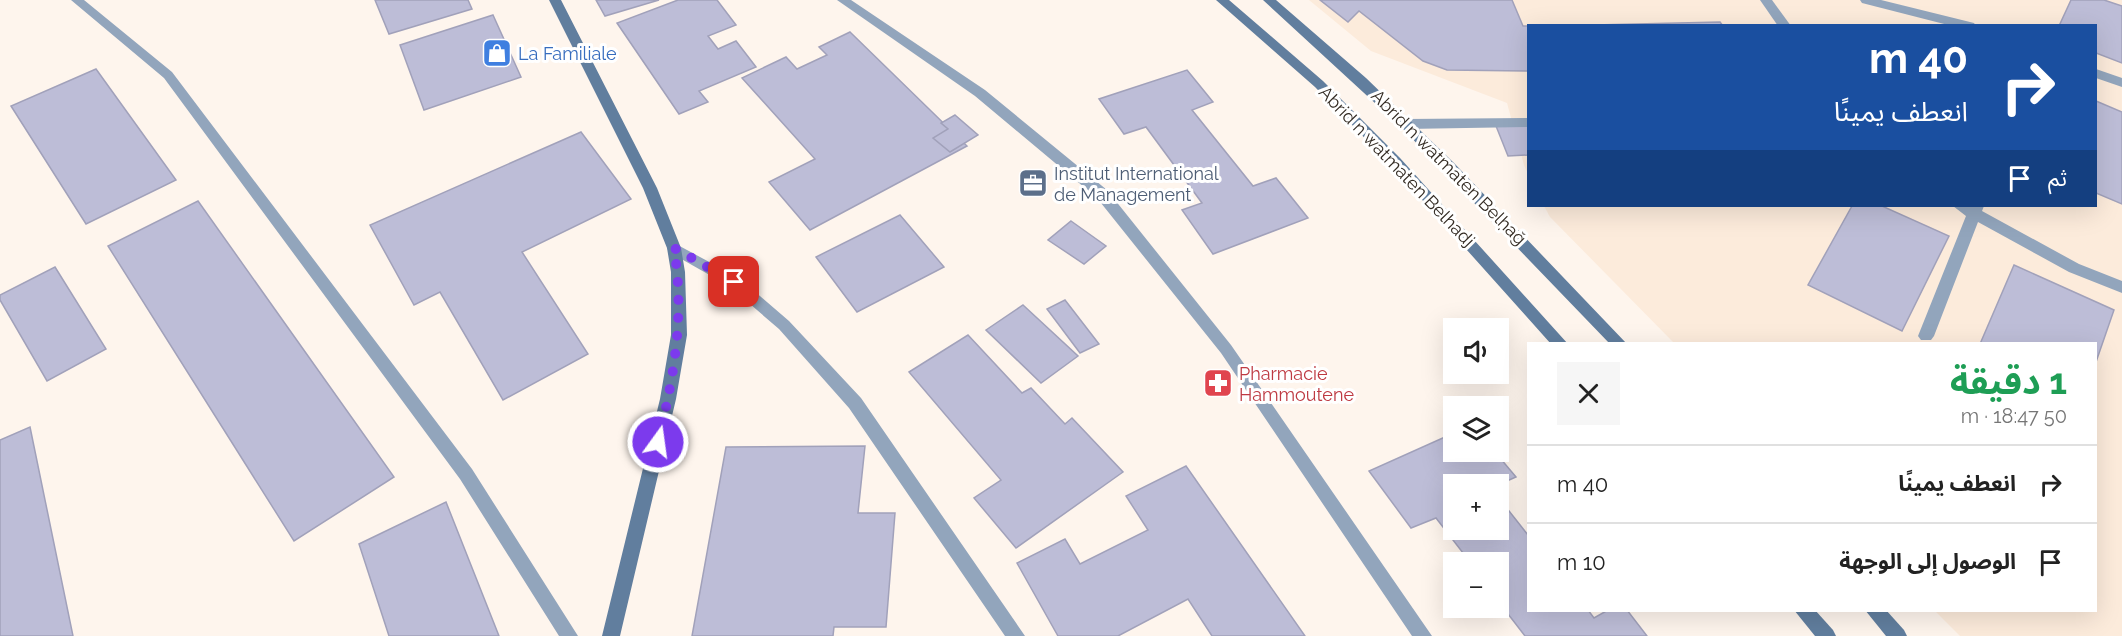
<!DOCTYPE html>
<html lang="ar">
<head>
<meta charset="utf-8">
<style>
  body { margin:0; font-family:Raleway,"Noto Sans Arabic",sans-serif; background:#f6f6f6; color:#222; direction:rtl; height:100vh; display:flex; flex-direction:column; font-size:22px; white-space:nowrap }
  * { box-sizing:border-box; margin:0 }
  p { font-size:20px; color:#767676 }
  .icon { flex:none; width:33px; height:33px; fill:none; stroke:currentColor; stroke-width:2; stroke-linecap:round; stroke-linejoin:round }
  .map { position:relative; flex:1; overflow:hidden; direction:ltr }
  .side { position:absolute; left:1527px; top:342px; width:570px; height:270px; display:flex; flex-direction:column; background:#fff; border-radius:0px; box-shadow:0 6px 24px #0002; direction:rtl }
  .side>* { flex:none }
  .hud { position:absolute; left:1527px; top:24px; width:570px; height:183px; border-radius:0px; box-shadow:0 6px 24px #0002; direction:rtl; background:#1a4fa0; color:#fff; overflow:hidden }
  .fabs { position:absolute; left:1443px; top:318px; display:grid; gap:12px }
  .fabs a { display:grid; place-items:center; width:66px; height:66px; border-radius:0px; background:#fff; box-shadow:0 6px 24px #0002; font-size:30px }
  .pin { position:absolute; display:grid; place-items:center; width:51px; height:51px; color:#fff; margin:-26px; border-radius:12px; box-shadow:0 3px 9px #0006 }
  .me { position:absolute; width:66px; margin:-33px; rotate:14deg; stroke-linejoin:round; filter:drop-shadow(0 0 4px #0008) }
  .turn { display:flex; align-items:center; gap:21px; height:126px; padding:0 30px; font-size:27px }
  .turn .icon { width:78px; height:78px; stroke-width:2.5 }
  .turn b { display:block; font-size:42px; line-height:51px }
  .then { display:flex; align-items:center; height:57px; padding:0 30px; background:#0003; gap:12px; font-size:22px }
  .round { display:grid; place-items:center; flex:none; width:63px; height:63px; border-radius:0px; background:#f6f6f6 }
  .overview { display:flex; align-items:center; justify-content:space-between; height:102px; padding:0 30px }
  h1 { font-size:36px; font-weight:700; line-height:45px; color:#1e9e55 }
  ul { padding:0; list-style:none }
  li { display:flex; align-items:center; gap:18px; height:78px; padding:0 30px; border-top:2px solid #e0e0e0 }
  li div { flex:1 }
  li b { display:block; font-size:22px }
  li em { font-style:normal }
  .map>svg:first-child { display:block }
</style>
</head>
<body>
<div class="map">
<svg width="2122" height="636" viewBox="0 0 2122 636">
  <rect width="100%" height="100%" fill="#fef5ed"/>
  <path fill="#fcebdb" d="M1309 0H2122V636H1960L1935 611 2096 610V344L1674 343 1550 217 1544 206H2096V26H1528V174L1524 165 1507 103 1371 51Z"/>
  <g fill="#bdbdd7" stroke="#a1a1ba" stroke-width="1.5">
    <path d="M375 0H468L472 9 389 34Z"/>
    <path d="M596 0H659L605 16Z"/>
    <path d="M678 0H717L736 25 708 36 718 49 736 41 756 67 699 91 708 102 679 114 617 23Z"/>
    <path d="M1320 0H1512L1523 26H1528V71L1447 70 1423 61 1359 11 1348 22Z"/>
    <path d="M2071 0H2104L2122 6V63L2096 53V26H2059Z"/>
    <path d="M493 15 521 77 424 110 400 45Z"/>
    <path d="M1720 22 1723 26H1552Z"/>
    <path d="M850 32 967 146 810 230 769 182 815 159 742 78 786 57 797 69 827 55 819 47Z"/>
    <path d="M96 69 176 180 86 224 11 106Z"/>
    <path d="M1187 70 1213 102 1192 110 1253 186 1276 178 1308 218 1213 254 1182 210 1202 203 1146 127 1124 134 1099 99Z"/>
    <path d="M2096 101 2122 112V204L2096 193Z"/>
    <path d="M955 115 978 135 950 152 933 138 948 129 941 123Z"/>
    <path d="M1526 119 1528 125V155L1508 156 1494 121Z"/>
    <path d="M581 132 631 199 522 252 588 354 503 400 440 292 414 305 370 225Z"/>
    <path d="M198 201 394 477 294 541 108 246Z"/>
    <path d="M1852 206H1882L1949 236 1902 331 1808 285Z"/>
    <path d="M900 215 944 267 857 312 816 257Z"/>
    <path d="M1071 221 1106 246 1084 264 1048 240Z"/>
    <path d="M2014 265 2114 310 2096 362V344H1980Z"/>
    <path d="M55 267 106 349 47 381 0 300V295Z"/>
    <path d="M1065 300 1099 344 1080 353 1047 309Z"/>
    <path d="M1023 305 1078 356 1041 383 986 330Z"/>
    <path d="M968 335 1022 393 1031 388 1065 424 1072 418 1123 472 1016 548 974 498 1001 480 909 372Z"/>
    <path d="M30 427 73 636H0V440Z"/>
    <path d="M1454 433V452H1495L1516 477 1498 485 1454 484V530H1498V497L1528 535V610H1588L1594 618 1608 610H1627L1647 636H1525L1498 601V562H1470L1436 518 1411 528 1369 471Z"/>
    <path d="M865 446 858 513H895L886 627H834L833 636H692L726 447Z"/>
    <path d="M1186 466 1305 636H1212L1188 599 1118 636H1058L1017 563 1065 539 1080 564 1148 530 1126 496Z"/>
    <path d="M446 502 499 636H389L359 544Z"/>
  </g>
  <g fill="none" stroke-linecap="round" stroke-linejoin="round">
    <g fill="#92a5bc" fill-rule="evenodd">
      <path d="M1760 0H1772L1791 26H1778Z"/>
      <path d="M1860 0H1881L1974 23 1976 26H1952L1862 3Z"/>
      <path d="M2096 69 2122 78V87L2096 78Z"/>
      <path d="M1406 119 1528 118V127L1406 129 1399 124Z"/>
      <path d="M1953 206H1984L1982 211 2079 264 2122 281V293L2069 272 1978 222 1934 336 1931 340H1921L1918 336 1966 216Z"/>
    </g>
    <g fill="#92a5bc" fill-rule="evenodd">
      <path d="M71 0H84L172 72 472 469 578 636H559L460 479 164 78Z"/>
      <path d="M837 0H851L985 90 1107 190 1231 345 1432 636H1412L1221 353 1097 198 975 96Z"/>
      <path d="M674 243 739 278 789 321 861 398 1025 636H1005L849 408 779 329 729 286 669 252 667 248 669 244Z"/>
    </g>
    <g fill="#617e9e" fill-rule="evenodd">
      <path d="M549 0H561L657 188 681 248 685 272 687 335 676 399 620 636H602L660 399 671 335V272L667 248 643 188Z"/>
      <path d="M1216 0H1229L1323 81 1400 158 1568 344H1551L1390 164 1315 87Z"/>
      <path d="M1263 0H1276L1366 78 1454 163 1627 344H1610L1401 127Z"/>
      <path d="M1794 610H1815L1833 630 1836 636H1815Z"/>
      <path d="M1865 610H1886L1904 630 1907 636H1886Z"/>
    </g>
  </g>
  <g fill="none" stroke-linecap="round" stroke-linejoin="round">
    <path stroke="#7c3aed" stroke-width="10" stroke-dasharray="0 18" d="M658 442C674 377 685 315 674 248L734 282"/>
  </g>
  <defs>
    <g id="shop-square" transform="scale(1.5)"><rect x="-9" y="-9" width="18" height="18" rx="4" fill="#3f7fe0" stroke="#fff"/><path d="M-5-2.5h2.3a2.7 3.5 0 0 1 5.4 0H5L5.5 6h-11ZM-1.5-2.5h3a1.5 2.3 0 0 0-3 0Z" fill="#fff"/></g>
    <g id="office-square" transform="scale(1.5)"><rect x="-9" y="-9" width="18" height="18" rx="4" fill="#5c6f8a" stroke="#fff"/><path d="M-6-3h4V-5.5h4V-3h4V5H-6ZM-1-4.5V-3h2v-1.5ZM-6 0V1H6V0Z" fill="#fff"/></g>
    <g id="pharmacy-square" transform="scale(1.5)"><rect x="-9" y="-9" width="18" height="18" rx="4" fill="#e0444e" stroke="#fff"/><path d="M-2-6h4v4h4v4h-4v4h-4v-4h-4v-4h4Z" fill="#fff"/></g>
  </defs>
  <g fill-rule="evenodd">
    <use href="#shop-square" x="497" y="53"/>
    <use href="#office-square" x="1033" y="183"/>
    <use href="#pharmacy-square" x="1218" y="383"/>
  </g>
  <g text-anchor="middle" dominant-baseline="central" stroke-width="6" stroke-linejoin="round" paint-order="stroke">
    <g font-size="18" fill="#366cbe" stroke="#fff" text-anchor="start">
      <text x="518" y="53">La Familiale</text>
    </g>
    <g font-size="18" fill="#332b23" stroke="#fff">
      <text transform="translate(1397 166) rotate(46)">Abrid n watmaten Belhadj</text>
      <text transform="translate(1449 167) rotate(45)">Abrid n watmaten Belḥaǧ</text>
    </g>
    <g font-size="18" fill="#4e5e75" stroke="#fff" text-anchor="start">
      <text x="1054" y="173">Institut International<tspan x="1054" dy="21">de Management</tspan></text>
    </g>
    <g font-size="18" fill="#be3a42" stroke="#fff" text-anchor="start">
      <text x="1239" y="373">Pharmacie<tspan x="1239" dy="21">Hammoutene</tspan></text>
    </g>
  </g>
</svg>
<div class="fabs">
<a><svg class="icon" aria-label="sound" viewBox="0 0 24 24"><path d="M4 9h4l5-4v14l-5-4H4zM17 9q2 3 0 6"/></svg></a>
<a><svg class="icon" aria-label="layers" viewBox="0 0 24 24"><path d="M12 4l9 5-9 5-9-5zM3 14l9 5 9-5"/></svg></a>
<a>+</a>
<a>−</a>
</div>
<div class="pin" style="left:734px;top:282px;background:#d93025"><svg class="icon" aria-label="arrive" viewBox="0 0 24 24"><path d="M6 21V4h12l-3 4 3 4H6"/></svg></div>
<svg class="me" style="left:658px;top:442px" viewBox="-20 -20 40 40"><circle r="17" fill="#7c3aed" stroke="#fff" stroke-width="3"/><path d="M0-11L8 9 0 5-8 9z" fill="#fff"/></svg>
<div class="hud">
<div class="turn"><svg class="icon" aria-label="right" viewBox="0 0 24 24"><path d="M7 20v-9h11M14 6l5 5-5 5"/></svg><div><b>40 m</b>انعطف يمينًا</div></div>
<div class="then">ثم<svg class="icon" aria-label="arrive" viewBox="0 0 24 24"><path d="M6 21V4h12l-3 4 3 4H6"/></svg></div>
</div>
<section class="side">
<div class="overview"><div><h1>1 دقيقة</h1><p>50 m · 18:47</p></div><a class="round"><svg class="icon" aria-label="close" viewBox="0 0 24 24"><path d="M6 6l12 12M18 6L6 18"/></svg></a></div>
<ul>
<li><svg class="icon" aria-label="right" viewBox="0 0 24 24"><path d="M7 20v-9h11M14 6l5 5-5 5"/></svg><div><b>انعطف يمينًا</b></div><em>40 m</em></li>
<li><svg class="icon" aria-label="arrive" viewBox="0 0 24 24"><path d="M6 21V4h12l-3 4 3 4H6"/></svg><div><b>الوصول إلى الوجهة</b></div><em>10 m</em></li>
</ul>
</section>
</div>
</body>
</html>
